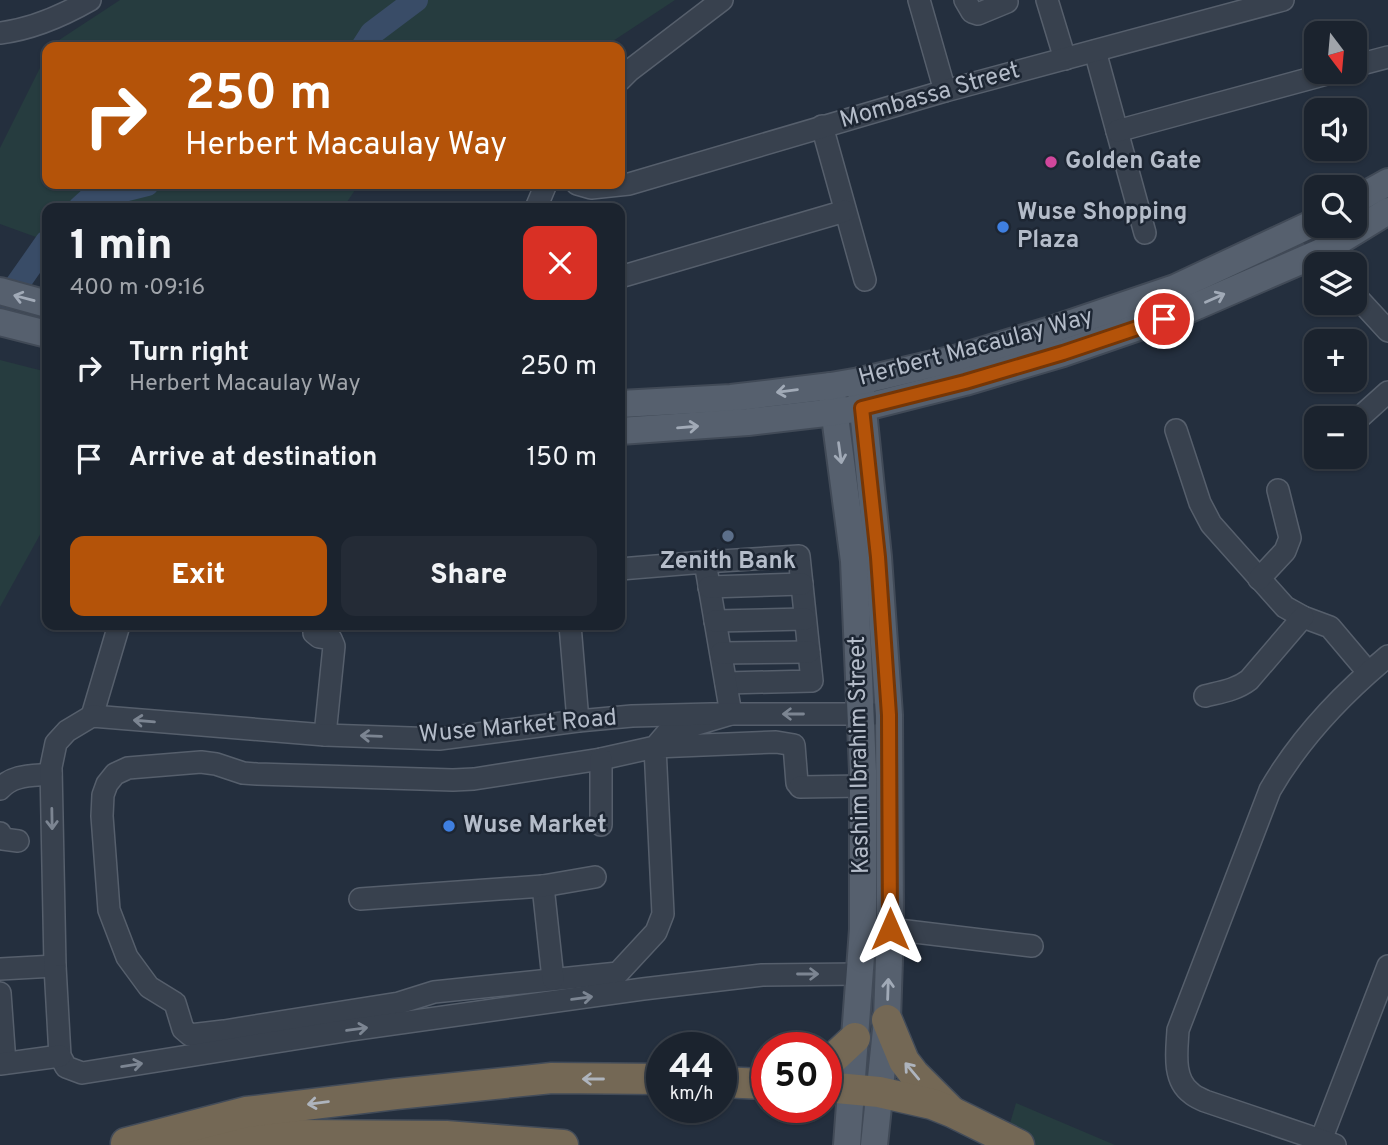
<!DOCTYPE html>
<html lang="en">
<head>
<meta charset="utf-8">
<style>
  body { margin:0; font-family:Overpass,sans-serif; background:#242b36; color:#f1f3f6; height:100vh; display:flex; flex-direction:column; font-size:26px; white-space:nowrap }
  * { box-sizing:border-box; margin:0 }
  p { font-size:23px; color:#a0a4aa }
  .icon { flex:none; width:38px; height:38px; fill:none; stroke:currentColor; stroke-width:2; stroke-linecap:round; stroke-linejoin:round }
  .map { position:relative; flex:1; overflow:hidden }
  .drawer { position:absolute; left:42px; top:203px; width:583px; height:427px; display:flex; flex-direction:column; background:#1b232e; border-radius:14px; box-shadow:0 2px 5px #0004,0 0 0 2px #39404a }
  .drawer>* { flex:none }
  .guide { position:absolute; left:42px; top:42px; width:583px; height:147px; border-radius:14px; box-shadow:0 2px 5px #0004,0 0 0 2px #39404a; background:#b45309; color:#fff; overflow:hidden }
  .needle { width:46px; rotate:164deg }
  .tools { position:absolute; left:1304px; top:21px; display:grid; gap:14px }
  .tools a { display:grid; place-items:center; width:63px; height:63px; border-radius:14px; background:#1b232e; box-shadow:0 2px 5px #0004,0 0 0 2px #39404a; font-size:35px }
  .speed { position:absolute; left:646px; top:1032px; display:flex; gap:14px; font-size:35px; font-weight:700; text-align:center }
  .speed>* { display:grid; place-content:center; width:91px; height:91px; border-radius:50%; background:#1b232e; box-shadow:0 2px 5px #0004,0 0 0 2px #39404a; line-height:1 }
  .speed small { font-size:18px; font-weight:400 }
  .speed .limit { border:10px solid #d22; background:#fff; color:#111 }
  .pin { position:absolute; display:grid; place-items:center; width:60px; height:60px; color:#fff; margin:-30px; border:4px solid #fff; border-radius:50%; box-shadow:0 2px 7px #0007 }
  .me { position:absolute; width:77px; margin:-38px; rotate:0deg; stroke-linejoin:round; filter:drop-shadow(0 0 5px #0008) }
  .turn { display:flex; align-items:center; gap:24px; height:147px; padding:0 28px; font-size:32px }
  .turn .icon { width:91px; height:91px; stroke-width:2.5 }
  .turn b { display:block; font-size:49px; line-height:60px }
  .round { display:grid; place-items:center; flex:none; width:74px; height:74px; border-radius:14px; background:#242b36 }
  .headline { display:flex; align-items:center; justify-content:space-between; height:119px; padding:0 28px }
  h1 { font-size:42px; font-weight:800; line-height:52px }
  .primary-button { display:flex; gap:14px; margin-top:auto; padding:14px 28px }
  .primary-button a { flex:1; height:80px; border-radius:14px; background:#b45309; color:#fff; font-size:28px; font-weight:800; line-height:80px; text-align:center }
  .primary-button a+a { background:#242b36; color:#f1f3f6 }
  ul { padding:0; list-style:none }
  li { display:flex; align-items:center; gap:21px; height:91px; padding:0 28px }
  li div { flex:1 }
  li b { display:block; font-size:26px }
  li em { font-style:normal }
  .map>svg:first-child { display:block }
</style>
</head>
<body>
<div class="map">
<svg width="1388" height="1145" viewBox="0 0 1388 1145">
  <rect width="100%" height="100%" fill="#242f3e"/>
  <g fill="#263c3f">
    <path d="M120 0H675L610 43 606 47H51L53 44Z"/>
    <path d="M47 54V184H359L343 208H47V241L0 224V148Z"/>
    <path d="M0 360 47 372V522L0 607Z"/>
    <path d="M1016 1103 1115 1145H1032L1008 1130Z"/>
  </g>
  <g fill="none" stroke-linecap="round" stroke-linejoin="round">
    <g stroke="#394c67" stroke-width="24">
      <path d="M363 47 372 33 416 0"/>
      <path d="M80 208 91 198 147 184"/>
      <path d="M0 309 47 242"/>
    </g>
    <g stroke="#565f6c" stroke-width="24">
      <g id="minor">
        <path d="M919 0 945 91"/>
        <path d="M965 0 972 12 978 14 1007 2"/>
        <path d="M1047 0 1065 59"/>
        <path d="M0 33C33 29 62 16 90 0"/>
        <path d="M1095 51 1145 233"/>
        <path d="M1354 66 1388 57"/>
        <path d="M620 80 629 71 722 0"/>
        <path d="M822 126 865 280"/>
        <path d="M1117 131 1334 72"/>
        <path d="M577 184 591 188 629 184 945 91 1283 0"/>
        <path d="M536 208 546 184"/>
        <path d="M1306 228 1331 264"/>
        <path d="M620 277 845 211"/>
        <path d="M1354 294 1388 331"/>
        <path d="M1359 418 1388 392"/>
        <path d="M1176 430 1200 503 1211 524 1285 607 1303 617 1330 627 1368 672"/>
        <path d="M705 562 799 556 812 681 726 683"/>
        <path d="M620 569 705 562 731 714 667 733 655 747 663 914 656 932 618 973 434 992 399 1003 224 1031 190 1035 183 1029 175 1003 149 987 127 957 109 910 102 816 103 795 107 784 115 774 128 768 201 762 216 764 243 773 257 774 453 780 474 779 601 759 655 747 776 742 794 745 797 783"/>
        <path d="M1259 579 1285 551 1290 538 1278 490"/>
        <path d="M709 587 802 584"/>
        <path d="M715 621 805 619"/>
        <path d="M314 625V633L319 637 331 639 334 646 325 735"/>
        <path d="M570 625 578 721"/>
        <path d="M721 653 809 652"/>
        <path d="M1205 696C1221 692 1236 690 1249 680L1303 617"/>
        <path d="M92 716 119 625"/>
        <path d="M800 787 864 786"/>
        <path d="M0 789C13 774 33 776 51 774"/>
        <path d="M601 825V759"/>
        <path d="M0 833 3 839 18 841"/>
        <path d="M543 886 553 979"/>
        <path d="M360 899 543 886 595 877"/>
        <path d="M890 929 1032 946"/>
        <path d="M0 969 55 966"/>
        <path d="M860 974 762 975 643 989 350 1030 82 1073 66 1067 60 1056 55 966 51 767 56 743 67 731 92 716 325 735 439 739 578 721 632 716 711 714H874"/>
        <path d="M0 993 5 1063"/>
        <path d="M0 1064 60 1056"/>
        <path d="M1321 1140 1388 966"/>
        <path d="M1335 1145 1205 1101C1201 1099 1195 1097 1191 1093 1172 1079 1177 1050 1178 1030L1270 790C1300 738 1342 694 1388 656"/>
      </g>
    </g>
    <g stroke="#414a57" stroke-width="30">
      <g id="major">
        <path d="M1354 201 1388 182"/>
        <path d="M0 291 47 304"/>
        <path d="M0 322 47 334"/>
        <path d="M860 381 878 557 889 715 890 929 887 1020 874 1145"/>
        <path d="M831 386 854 561 863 771V929L847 1145"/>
        <path d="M620 404 731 398 831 386 860 381 958 358 1054 329 1175 288 1316 222"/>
        <path d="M620 431 748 422 834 412 862 408 965 382 1063 353 1185 311 1321 252 1388 211"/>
      </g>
    </g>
    <g stroke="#434c59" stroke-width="33">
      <g id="highway">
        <path d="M887 1020 904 1061 914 1074 949 1109"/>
        <path d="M826 1065 855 1038"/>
        <path d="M721 1082 766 1084"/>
        <path d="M826 1087 879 1092 932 1104 952 1112 1019 1145"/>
        <path d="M186 1140 295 1135 446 1136 563 1145"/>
        <path d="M126 1143 246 1112 396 1094 552 1078 662 1079"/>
      </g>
    </g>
    <use href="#minor" stroke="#38414e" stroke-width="21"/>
    <use href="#major" stroke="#56606e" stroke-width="26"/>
    <use href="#highway" stroke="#746855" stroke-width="30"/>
  </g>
  <defs><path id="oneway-shaft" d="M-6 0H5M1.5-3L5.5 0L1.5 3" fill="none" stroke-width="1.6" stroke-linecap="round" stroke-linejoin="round" transform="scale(1.75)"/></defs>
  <g stroke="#a1aab7">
    <use href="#oneway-shaft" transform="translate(24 298) rotate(-165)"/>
    <use href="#oneway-shaft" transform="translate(1215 298) rotate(-24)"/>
    <use href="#oneway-shaft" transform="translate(787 391) rotate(173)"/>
    <use href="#oneway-shaft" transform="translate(688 427) rotate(-5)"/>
    <use href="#oneway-shaft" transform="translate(840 453) rotate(82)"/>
    <use href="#oneway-shaft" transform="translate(888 989) rotate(-88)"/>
  </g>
  <g stroke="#7c8592">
    <use href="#oneway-shaft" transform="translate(793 714) rotate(180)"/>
    <use href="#oneway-shaft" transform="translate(144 721) rotate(-175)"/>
    <use href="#oneway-shaft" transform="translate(371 736) rotate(-178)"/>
    <use href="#oneway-shaft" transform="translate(52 819) rotate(89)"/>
    <use href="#oneway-shaft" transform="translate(808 974)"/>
    <use href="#oneway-shaft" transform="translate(582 998) rotate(-8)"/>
    <use href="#oneway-shaft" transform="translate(357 1029) rotate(-8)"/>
    <use href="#oneway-shaft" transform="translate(132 1065) rotate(-9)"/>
  </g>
  <g stroke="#aeb4bd">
    <use href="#oneway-shaft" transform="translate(912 1071) rotate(-130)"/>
    <use href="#oneway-shaft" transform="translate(593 1079) rotate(-180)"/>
    <use href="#oneway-shaft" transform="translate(318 1103) rotate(173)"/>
  </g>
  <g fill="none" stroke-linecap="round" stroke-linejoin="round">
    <g stroke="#753606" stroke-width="18">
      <path id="route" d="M890 929 889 715 878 557 862 408 965 382 1063 353 1164 319"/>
    </g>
    <use href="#route" stroke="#b45309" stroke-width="12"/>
  </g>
  <circle fill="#d1479c" stroke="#1d2633" stroke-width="2.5" cx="1051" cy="162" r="7"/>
  <g fill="#3f7fe0" stroke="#1d2633" stroke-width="2.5">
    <circle cx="1003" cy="227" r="7"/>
    <circle cx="449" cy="826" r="7"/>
  </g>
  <circle fill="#5c6f8a" stroke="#1d2633" stroke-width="2.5" cx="728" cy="536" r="7"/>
  <g text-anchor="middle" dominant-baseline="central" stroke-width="5" stroke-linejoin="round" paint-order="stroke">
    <g font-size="24" fill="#b4bcc9" stroke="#1d2633">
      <text transform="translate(930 96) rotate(-16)">Mombassa Street</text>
      <text transform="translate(976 348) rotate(-15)">Herbert Macaulay Way</text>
      <text transform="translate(518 727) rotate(-5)">Wuse Market Road</text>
      <text transform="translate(860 755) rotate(-91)">Kashim Ibrahim Street</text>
    </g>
    <g font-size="24" font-weight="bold" fill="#b4bcc9" stroke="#1d2633" text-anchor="start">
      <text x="1065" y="162">Golden Gate</text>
      <text x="1017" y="213">Wuse Shopping<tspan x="1017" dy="28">Plaza</tspan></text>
      <text x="728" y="562" text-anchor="middle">Zenith Bank</text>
      <text x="463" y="826">Wuse Market</text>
    </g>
  </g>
</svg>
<div class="tools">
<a><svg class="needle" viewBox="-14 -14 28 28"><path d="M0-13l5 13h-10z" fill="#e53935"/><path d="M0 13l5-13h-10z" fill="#a0a4aa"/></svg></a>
<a><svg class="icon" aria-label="sound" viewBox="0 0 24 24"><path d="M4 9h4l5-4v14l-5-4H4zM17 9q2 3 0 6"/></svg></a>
<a><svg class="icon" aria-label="search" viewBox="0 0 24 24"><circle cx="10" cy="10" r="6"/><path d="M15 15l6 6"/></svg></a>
<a><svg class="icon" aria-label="layers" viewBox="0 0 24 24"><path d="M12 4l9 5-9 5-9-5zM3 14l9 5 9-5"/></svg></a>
<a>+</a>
<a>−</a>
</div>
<div class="speed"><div>44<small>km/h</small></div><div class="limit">50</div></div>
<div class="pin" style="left:1164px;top:319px;background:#d93025"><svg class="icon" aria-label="arrive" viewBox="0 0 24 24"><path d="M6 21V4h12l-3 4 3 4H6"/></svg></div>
<svg class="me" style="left:890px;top:929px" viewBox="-20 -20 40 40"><path d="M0-17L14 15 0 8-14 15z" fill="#b45309" stroke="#fff" stroke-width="4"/></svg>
<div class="guide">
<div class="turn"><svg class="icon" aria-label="right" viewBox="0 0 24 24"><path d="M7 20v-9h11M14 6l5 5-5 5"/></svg><div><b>250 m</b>Herbert Macaulay Way</div></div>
</div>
<section class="drawer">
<div class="headline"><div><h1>1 min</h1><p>400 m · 09:16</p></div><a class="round" style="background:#d93025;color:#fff"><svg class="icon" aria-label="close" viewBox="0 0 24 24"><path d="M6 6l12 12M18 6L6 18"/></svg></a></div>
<ul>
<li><svg class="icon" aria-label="right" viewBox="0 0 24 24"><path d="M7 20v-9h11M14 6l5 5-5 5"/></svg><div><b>Turn right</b><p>Herbert Macaulay Way</p></div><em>250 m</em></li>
<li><svg class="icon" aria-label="arrive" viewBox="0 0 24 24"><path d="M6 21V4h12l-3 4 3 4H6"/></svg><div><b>Arrive at destination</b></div><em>150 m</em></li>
</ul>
<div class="primary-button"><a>Exit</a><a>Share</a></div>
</section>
</div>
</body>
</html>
